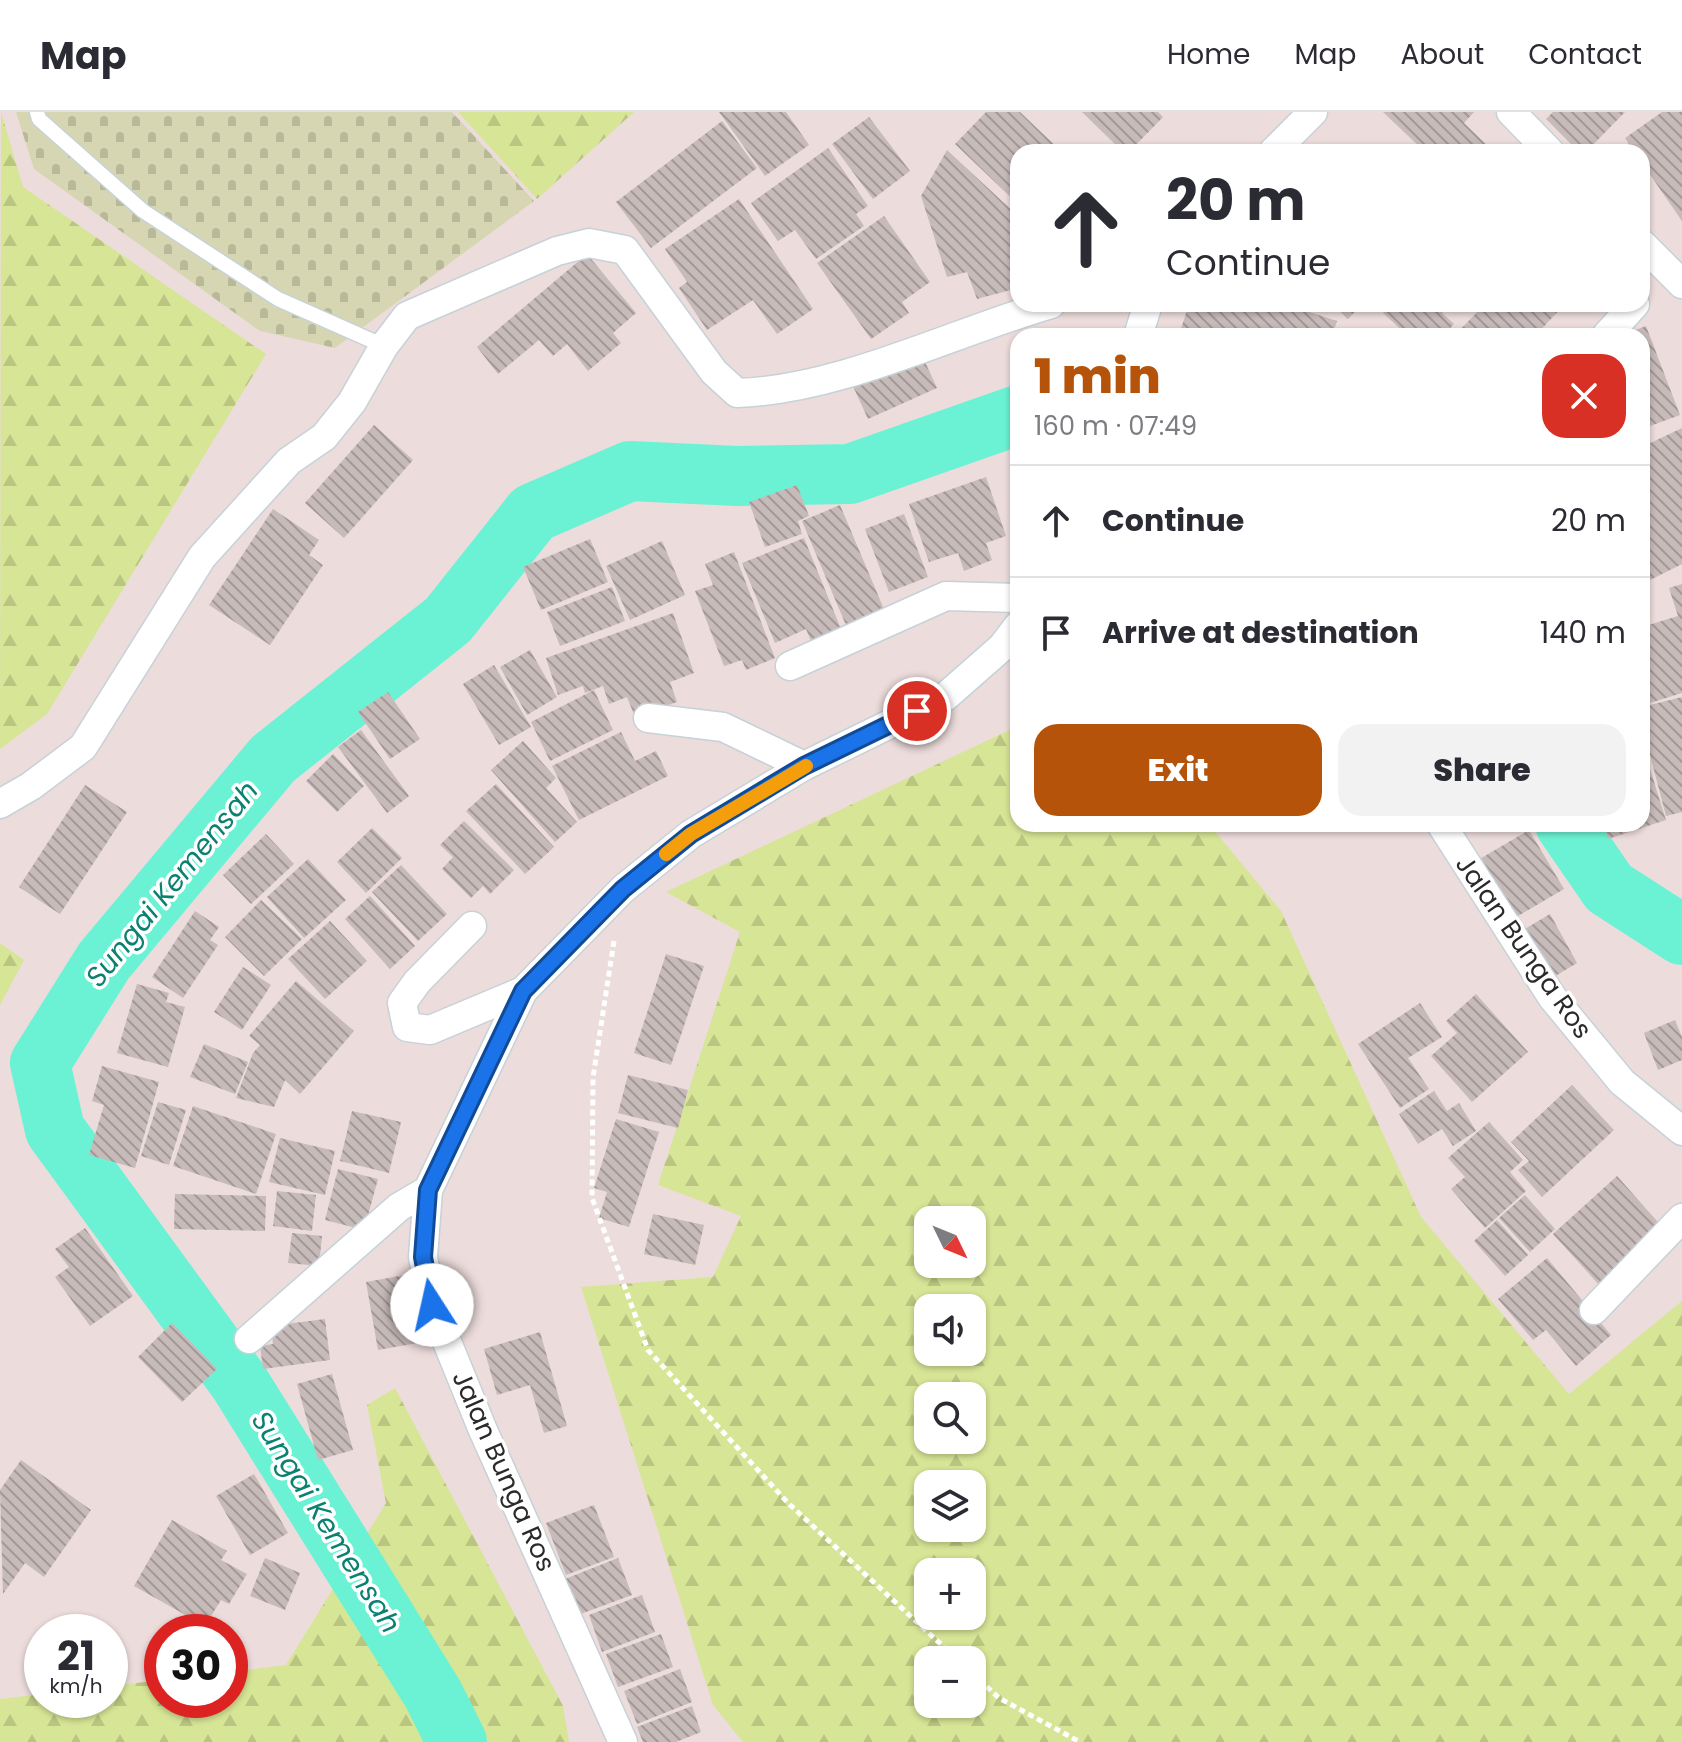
<!DOCTYPE html>
<html lang="en">
<head>
<meta charset="utf-8">
<style>
  body { margin:0; font-family:Poppins,sans-serif; background:#f2f2f3; color:#2b2b33; height:100vh; display:flex; flex-direction:column; font-size:30px; white-space:nowrap }
  * { box-sizing:border-box; margin:0 }
  p { font-size:26px; color:#7c7c81 }
  .icon { flex:none; width:44px; height:44px; fill:none; stroke:currentColor; stroke-width:2; stroke-linecap:round; stroke-linejoin:round }
  .map { position:relative; flex:1; overflow:hidden }
  .panel { position:absolute; left:1010px; top:216px; width:640px; height:504px; display:flex; flex-direction:column; background:#fff; border-radius:24px; box-shadow:0 2px 6px #0004 }
  .panel>* { flex:none }
  .hud { position:absolute; left:1010px; top:32px; width:640px; height:168px; border-radius:24px; box-shadow:0 2px 6px #0004; background:#fff; color:#2b2b33; overflow:hidden }
  .needle { width:52px; rotate:133deg }
  .controls { position:absolute; left:914px; top:1094px; display:grid; gap:16px }
  .controls a { display:grid; place-items:center; width:72px; height:72px; border-radius:16px; background:#fff; box-shadow:0 2px 6px #0004; font-size:40px }
  .speed { position:absolute; left:24px; top:1502px; display:flex; gap:16px; font-size:40px; font-weight:700; text-align:center }
  .speed>* { display:grid; place-content:center; width:104px; height:104px; border-radius:50%; background:#fff; box-shadow:0 2px 6px #0004; line-height:1 }
  .speed small { font-size:20px; font-weight:400 }
  .speed .limit { border:12px solid #d22; background:#fff; color:#111 }
  .pin { position:absolute; display:grid; place-items:center; width:68px; height:68px; color:#fff; margin:-34px; border:4px solid #fff; border-radius:50%; box-shadow:0 2px 8px #0007 }
  .me { position:absolute; width:88px; margin:-44px; rotate:350deg; stroke-linejoin:round; filter:drop-shadow(0 0 6px #0008) }
  .turn { display:flex; align-items:center; gap:28px; height:168px; padding:0 24px; font-size:36px }
  .turn .icon { width:104px; height:104px; stroke-width:2.5 }
  .turn b { display:block; font-size:56px; line-height:68px }
  .round { display:grid; place-items:center; flex:none; width:84px; height:84px; border-radius:24px; background:#f2f2f3 }
  .overview { display:flex; align-items:center; justify-content:space-between; height:136px; padding:0 24px }
  h1 { font-size:48px; font-weight:800; line-height:60px; color:#b45309 }
  .cta { display:flex; gap:16px; margin-top:auto; padding:16px 24px }
  .cta a { flex:1; height:92px; border-radius:24px; background:#b45309; color:#fff; font-size:32px; font-weight:800; line-height:92px; text-align:center }
  .cta a+a { background:#f2f2f3; color:#2b2b33 }
  ul { padding:0; list-style:none }
  li { display:flex; align-items:center; gap:24px; height:112px; padding:0 24px; border-top:2px solid #e1e1e2 }
  li div { flex:1 }
  li b { display:block; font-size:30px }
  li em { font-style:normal }
  header { display:flex; align-items:center; gap:48px; box-sizing:border-box; height:112px; padding:0 40px; background:#fff; border-bottom:2px solid #e1e1e2 }
  header strong { font-size:38px }
  nav { display:flex; gap:44px; margin-inline-start:auto; font-size:28px }
  .map>svg:first-child { display:block }
</style>
</head>
<body>
<header>
<strong>Map</strong>
<nav><a>Home</a><a>Map</a><a>About</a><a>Contact</a></nav>
</header>
<div class="map">
<svg width="1682" height="1630" viewBox="0 0 1682 1630">
  <defs>
    <pattern id="forest-firs" width="22" height="20" patternUnits="userSpaceOnUse" patternTransform="scale(2)"><rect width="22" height="20" fill="#d7e596"/><path d="M5 1l3.5 6h-7zM16 11l3.5 6h-7z" fill="#b9c581"/></pattern>
    <pattern id="cemetery-stones" width="16" height="16" patternUnits="userSpaceOnUse" patternTransform="scale(2)"><rect width="16" height="16" fill="#d6d7b2"/><path d="M2 7V4a2 2 0 0 1 4 0v3zM10 15v-3a2 2 0 0 1 4 0v3z" fill="#b8b999"/></pattern>
    <pattern id="building-back-hatch" width="6" height="6" patternUnits="userSpaceOnUse" patternTransform="scale(2)"><rect width="6" height="6" fill="#c7bbba"/><path d="M-1 5l2 2M0 0l6 6M5-1l2 2" fill="none" stroke="#a29897"/></pattern>
  </defs>
  <rect width="100%" height="100%" fill="#ecdcdb"/>
  <g fill="url(#forest-firs)" fill-rule="evenodd">
    <path d="M1 0 23 75 266 242 47 602 0 637Z"/>
    <path d="M458 0H634L537 87Z"/>
    <path d="M1018 614V712H1209L1281 799 1421 1105 1569 1282 1682 1189V1630H743L713 1593 581 1175 713 1165 741 1104 658 1073 740 820 666 780ZM928 1108H972V1152H928ZM928 1196H972V1240H928ZM928 1284H972V1328H928ZM928 1372H972V1416H928ZM928 1460H972V1504H928ZM928 1548H972V1592H928Z"/>
    <path d="M0 831 24 848 0 893Z"/>
    <path d="M395 1276 563 1594 569 1630H0V1587L42 1582V1588H110V1574L162 1568V1588H230V1560L286 1553 386 1391 367 1293Z"/>
  </g>
  <path fill="url(#cemetery-stones)" d="M16 0H452L534 89 335 236 260 219 34 57Z"/>
  <g fill="none" stroke-linecap="round" stroke-linejoin="round">
    <g stroke="#6bf2d4" stroke-width="60">
      <path d="M1565 712 1609 776 1682 823"/>
      <path d="M457 1630 433 1582 239 1270 55 1018 40 951 104 849 273 647 448 508 533 401 630 359 737 364 850 362 1018 303"/>
    </g>
  </g>
  <g fill="url(#building-back-hatch)">
    <path d="M719 0H786L809 33 765 64Z"/>
    <path d="M986 0H1020L1062 40H1018V92L955 32Z"/>
    <path d="M1082 0H1158L1163 5 1129 40H1123Z"/>
    <path d="M1383 0H1474L1464 11 1492 38 1425 40Z"/>
    <path d="M1553 0H1625L1586 40H1579L1546 7Z"/>
    <path d="M1662 0H1682V109L1642 51V40H1634L1625 26Z"/>
    <path d="M869 5 910 59 873 87 832 32Z"/>
    <path d="M722 9 757 56 651 136 616 90Z"/>
    <path d="M828 36 868 94 856 102 864 114 816 147 795 118 778 129 751 91Z"/>
    <path d="M947 38 1018 104V176L977 187 967 160 947 165 921 84Z"/>
    <path d="M739 87 813 197 777 222 753 188 707 218 679 176 687 170 665 137Z"/>
    <path d="M884 104 930 170 902 190 909 201 871 227 817 151Z"/>
    <path d="M587 142 636 201 613 221 621 231 588 259 567 232 553 244 539 228 498 262 477 235Z"/>
    <path d="M1189 192H1284L1337 209 1332 224H1192L1180 220Z"/>
    <path d="M1333 192H1362L1348 207Z"/>
    <path d="M1391 192H1451L1442 201 1454 212 1443 224H1408L1383 201Z"/>
    <path d="M1485 192H1565L1535 224H1454Z"/>
    <path d="M1646 214 1680 303 1642 317V224H1620Z"/>
    <path d="M921 241 937 276 868 307 852 272Z"/>
    <path d="M374 313 413 348 344 426 305 391Z"/>
    <path d="M1682 316V452L1642 472V335Z"/>
    <path d="M986 365 1006 424 986 431 992 448 964 459 958 441 929 450 909 392Z"/>
    <path d="M797 373 809 404 798 409 802 422 765 435 749 390Z"/>
    <path d="M840 393 886 502 848 518 802 409Z"/>
    <path d="M273 397 319 428 309 443 323 453 270 533 209 493Z"/>
    <path d="M904 402 928 465 889 480 865 417Z"/>
    <path d="M804 426 843 522 813 534 806 517 775 531 742 451Z"/>
    <path d="M590 427 608 470 541 498 523 455Z"/>
    <path d="M662 429 685 483 630 508 606 454Z"/>
    <path d="M734 440 775 546 746 558 742 548 724 554 695 479 713 473 705 452Z"/>
    <path d="M1682 472V581L1650 591 1642 562V515L1678 504 1669 476Z"/>
    <path d="M612 475 625 509 560 534 547 500Z"/>
    <path d="M673 501 694 561 670 570 677 590 635 605 627 585 609 592 603 574 585 581 583 574 558 583 546 546Z"/>
    <path d="M530 538 557 585 527 603 500 555Z"/>
    <path d="M494 553 531 615 499 633 463 572Z"/>
    <path d="M594 578 613 618 550 649 531 610Z"/>
    <path d="M388 580 420 627 390 647 358 600Z"/>
    <path d="M1682 585V700L1666 704 1642 612V595Z"/>
    <path d="M361 618 409 684 387 701 338 635Z"/>
    <path d="M621 620 635 649 656 639 668 664 579 708 552 654Z"/>
    <path d="M523 629 556 666 546 676 577 710 555 730 491 658Z"/>
    <path d="M1645 641 1666 708 1608 727 1604 712H1642V643Z"/>
    <path d="M333 642 364 674 337 700 306 669Z"/>
    <path d="M496 672 554 735 525 762 466 699Z"/>
    <path d="M85 673 127 700 60 802 19 775Z"/>
    <path d="M464 709 514 758 490 782 483 774 471 786 442 757 453 745 440 733Z"/>
    <path d="M372 716 402 746 366 781 337 750Z"/>
    <path d="M1529 718 1564 777 1513 807 1478 748Z"/>
    <path d="M266 722 294 752 251 792 223 763Z"/>
    <path d="M308 747 346 788 304 826 267 785Z"/>
    <path d="M401 753 447 802 418 829 372 780Z"/>
    <path d="M370 784 415 834 390 857 345 807Z"/>
    <path d="M261 788 302 827 264 864 225 825Z"/>
    <path d="M195 799 219 815 210 828 218 833 183 886 152 865Z"/>
    <path d="M1550 802 1577 851 1547 869 1520 820Z"/>
    <path d="M330 809 367 849 325 887 288 847Z"/>
    <path d="M666 842 704 854 671 953 634 941Z"/>
    <path d="M243 855 271 873 242 918 214 900Z"/>
    <path d="M296 869 354 919 300 982 285 968 274 995 236 986 253 941 260 933 249 924Z"/>
    <path d="M137 872 169 881 166 890 185 895 168 955 117 941Z"/>
    <path d="M1476 882 1528 940 1472 990 1431 944 1457 921 1446 909Z"/>
    <path d="M1420 891 1442 925 1408 946 1429 977 1400 996 1358 932Z"/>
    <path d="M1675 908 1682 925V948L1658 958 1644 921Z"/>
    <path d="M204 932 248 950 235 982 190 965Z"/>
    <path d="M102 954 159 970 135 1056 89 1043 104 993 92 989Z"/>
    <path d="M628 963 688 978 678 1016 618 1001Z"/>
    <path d="M1572 973 1614 1018 1542 1085 1518 1058 1529 1049 1511 1030Z"/>
    <path d="M1434 979 1447 999 1459 991 1476 1019 1453 1034 1442 1017 1418 1032 1399 1002Z"/>
    <path d="M158 990 186 998 169 1053 141 1044Z"/>
    <path d="M193 994 276 1022 256 1082 173 1054Z"/>
    <path d="M352 999 401 1010 389 1061 340 1049Z"/>
    <path d="M616 1007 659 1020 629 1115 599 1106 607 1080 594 1076Z"/>
    <path d="M1489 1010 1523 1048 1510 1060 1526 1079 1485 1116 1451 1077 1465 1065 1448 1046Z"/>
    <path d="M280 1026 335 1039 325 1083 269 1070Z"/>
    <path d="M338 1057 378 1067 364 1118 325 1108Z"/>
    <path d="M1617 1064 1665 1118 1601 1175 1553 1122Z"/>
    <path d="M277 1079 316 1083 312 1119 273 1114Z"/>
    <path d="M175 1082 266 1084 265 1119 174 1117Z"/>
    <path d="M1525 1083 1555 1117 1530 1140 1499 1106Z"/>
    <path d="M653 1102 704 1113 695 1153 644 1142Z"/>
    <path d="M1497 1108 1528 1143 1505 1164 1474 1129Z"/>
    <path d="M85 1116 133 1184 90 1214 55 1165 69 1155 55 1137Z"/>
    <path d="M292 1121 322 1124 319 1154 288 1151Z"/>
    <path d="M1547 1146 1611 1223 1576 1254 1546 1218 1533 1228 1498 1187Z"/>
    <path d="M405 1163 418 1231 378 1238 366 1170Z"/>
    <path d="M325 1207 330 1248 263 1257 260 1234 273 1232 271 1214Z"/>
    <path d="M172 1211 217 1257 182 1290 138 1245Z"/>
    <path d="M540 1220 567 1314 544 1321 530 1273 497 1283 484 1237Z"/>
    <path d="M332 1262 353 1338 318 1348 297 1272Z"/>
    <path d="M21 1348 91 1398 44 1465 25 1451 3 1482 0 1378Z"/>
    <path d="M254 1362 288 1421 250 1443 216 1384Z"/>
    <path d="M594 1393 614 1445 566 1463 546 1411Z"/>
    <path d="M172 1408 227 1439 221 1448 247 1462 229 1492 221 1488 205 1514 134 1474Z"/>
    <path d="M265 1446 300 1461 285 1498 250 1484Z"/>
    <path d="M618 1446 632 1483 578 1503 565 1467Z"/>
    <path d="M642 1483 655 1520 602 1540 589 1503Z"/>
    <path d="M661 1522 673 1555 618 1575 606 1542Z"/>
    <path d="M680 1557 692 1590 637 1612 624 1579Z"/>
    <path d="M692 1594 701 1620 676 1630H643L637 1615Z"/>
  </g>
  <g fill="none" stroke-linecap="round" stroke-linejoin="round">
    <g stroke="#c6d2d8" stroke-width="17">
      <path id="lane" d="M37 0 39 7 143 99 278 187 384 234"/>
    </g>
    <g stroke="#c6d2d8" stroke-width="31">
      <g id="street">
        <path d="M1511 0 1550 40"/>
        <path d="M1273 40 1313 0"/>
        <path d="M1642 132 1682 172"/>
        <path d="M1138 224 1148 192"/>
        <path d="M1606 224 1635 192"/>
        <path d="M790 554 946 484 1018 486"/>
        <path d="M648 606 723 615 804 654"/>
        <path d="M0 692 31 674 83 635 202 445 289 349 324 325 352 290 384 234 407 204 557 139 589 131 625 138 714 260 737 281C840 278 951 221 1051 192"/>
        <path d="M1441 712 1552 885 1622 970 1682 1019"/>
        <path d="M472 814 417 870 402 891 407 915 430 918 523 879"/>
        <path d="M428 1078 423 1145 432 1193 482 1316 623 1630"/>
        <path d="M1594 1198 1682 1106"/>
        <path d="M249 1227 399 1095 428 1078 523 879 623 777 691 722 804 654 945 585 1002 535 1018 514"/>
      </g>
    </g>
    <g stroke="#fff" stroke-width="5" stroke-dasharray="6 4" stroke-linecap="butt">
      <path d="M614 829 593 966 592 1086 648 1238 788 1391 958 1548"/>
      <path d="M972 1561 999 1586 1080 1630"/>
    </g>
    <use href="#lane" stroke="#fff" stroke-width="14"/>
    <use href="#street" stroke="#fff" stroke-width="28"/>
  </g>
  <g fill="none" stroke-linecap="round" stroke-linejoin="round">
    <g stroke="#114b97" stroke-width="20">
      <path id="route" d="M432 1193 423 1145 428 1078 523 879 623 777 691 722 804 654 917 599"/>
    </g>
    <use href="#route" stroke="#1a73e8" stroke-width="14"/>
    <path stroke="#f59e0b" stroke-width="14" d="M666 742 691 722 806 654"/>
  </g>
  <g text-anchor="middle" dominant-baseline="central" stroke-width="7" stroke-linejoin="round" paint-order="stroke">
    <g font-size="26" fill="#2a2a2a" stroke="#fff">
      <text transform="translate(1524 835) rotate(55)">Jalan Bunga Ros</text>
      <text transform="translate(504 1359) rotate(66)">Jalan Bunga Ros</text>
    </g>
    <g font-size="28" font-style="italic" fill="#0b8171" stroke="#fff">
      <text transform="translate(172 772) rotate(-51)">Sungai Kemensah</text>
      <text transform="translate(326 1410) rotate(58)">Sungai Kemensah</text>
    </g>
  </g>
</svg>
<div class="controls">
<a><svg class="needle" viewBox="-14 -14 28 28"><path d="M0-13l5 13h-10z" fill="#e53935"/><path d="M0 13l5-13h-10z" fill="#7c7c81"/></svg></a>
<a><svg class="icon" aria-label="sound" viewBox="0 0 24 24"><path d="M4 9h4l5-4v14l-5-4H4zM17 9q2 3 0 6"/></svg></a>
<a><svg class="icon" aria-label="search" viewBox="0 0 24 24"><circle cx="10" cy="10" r="6"/><path d="M15 15l6 6"/></svg></a>
<a><svg class="icon" aria-label="layers" viewBox="0 0 24 24"><path d="M12 4l9 5-9 5-9-5zM3 14l9 5 9-5"/></svg></a>
<a>+</a>
<a>−</a>
</div>
<div class="speed"><div>21<small>km/h</small></div><div class="limit">30</div></div>
<div class="pin" style="left:917px;top:599px;background:#d93025"><svg class="icon" aria-label="arrive" viewBox="0 0 24 24"><path d="M6 21V4h12l-3 4 3 4H6"/></svg></div>
<svg class="me" style="left:432px;top:1193px" viewBox="-20 -20 40 40"><circle r="19" fill="#fff"/><path d="M0-13L10 11 0 6-10 11z" fill="#1a73e8"/></svg>
<div class="hud">
<div class="turn"><svg class="icon" aria-label="ahead" viewBox="0 0 24 24"><path d="M12 20V5M6 11l6-6 6 6"/></svg><div><b>20 m</b>Continue</div></div>
</div>
<section class="panel">
<div class="overview"><div><h1>1 min</h1><p>160 m · 07:49</p></div><a class="round" style="background:#d93025;color:#fff"><svg class="icon" aria-label="close" viewBox="0 0 24 24"><path d="M6 6l12 12M18 6L6 18"/></svg></a></div>
<ul>
<li><svg class="icon" aria-label="ahead" viewBox="0 0 24 24"><path d="M12 20V5M6 11l6-6 6 6"/></svg><div><b>Continue</b></div><em>20 m</em></li>
<li><svg class="icon" aria-label="arrive" viewBox="0 0 24 24"><path d="M6 21V4h12l-3 4 3 4H6"/></svg><div><b>Arrive at destination</b></div><em>140 m</em></li>
</ul>
<div class="cta"><a>Exit</a><a>Share</a></div>
</section>
</div>
</body>
</html>
